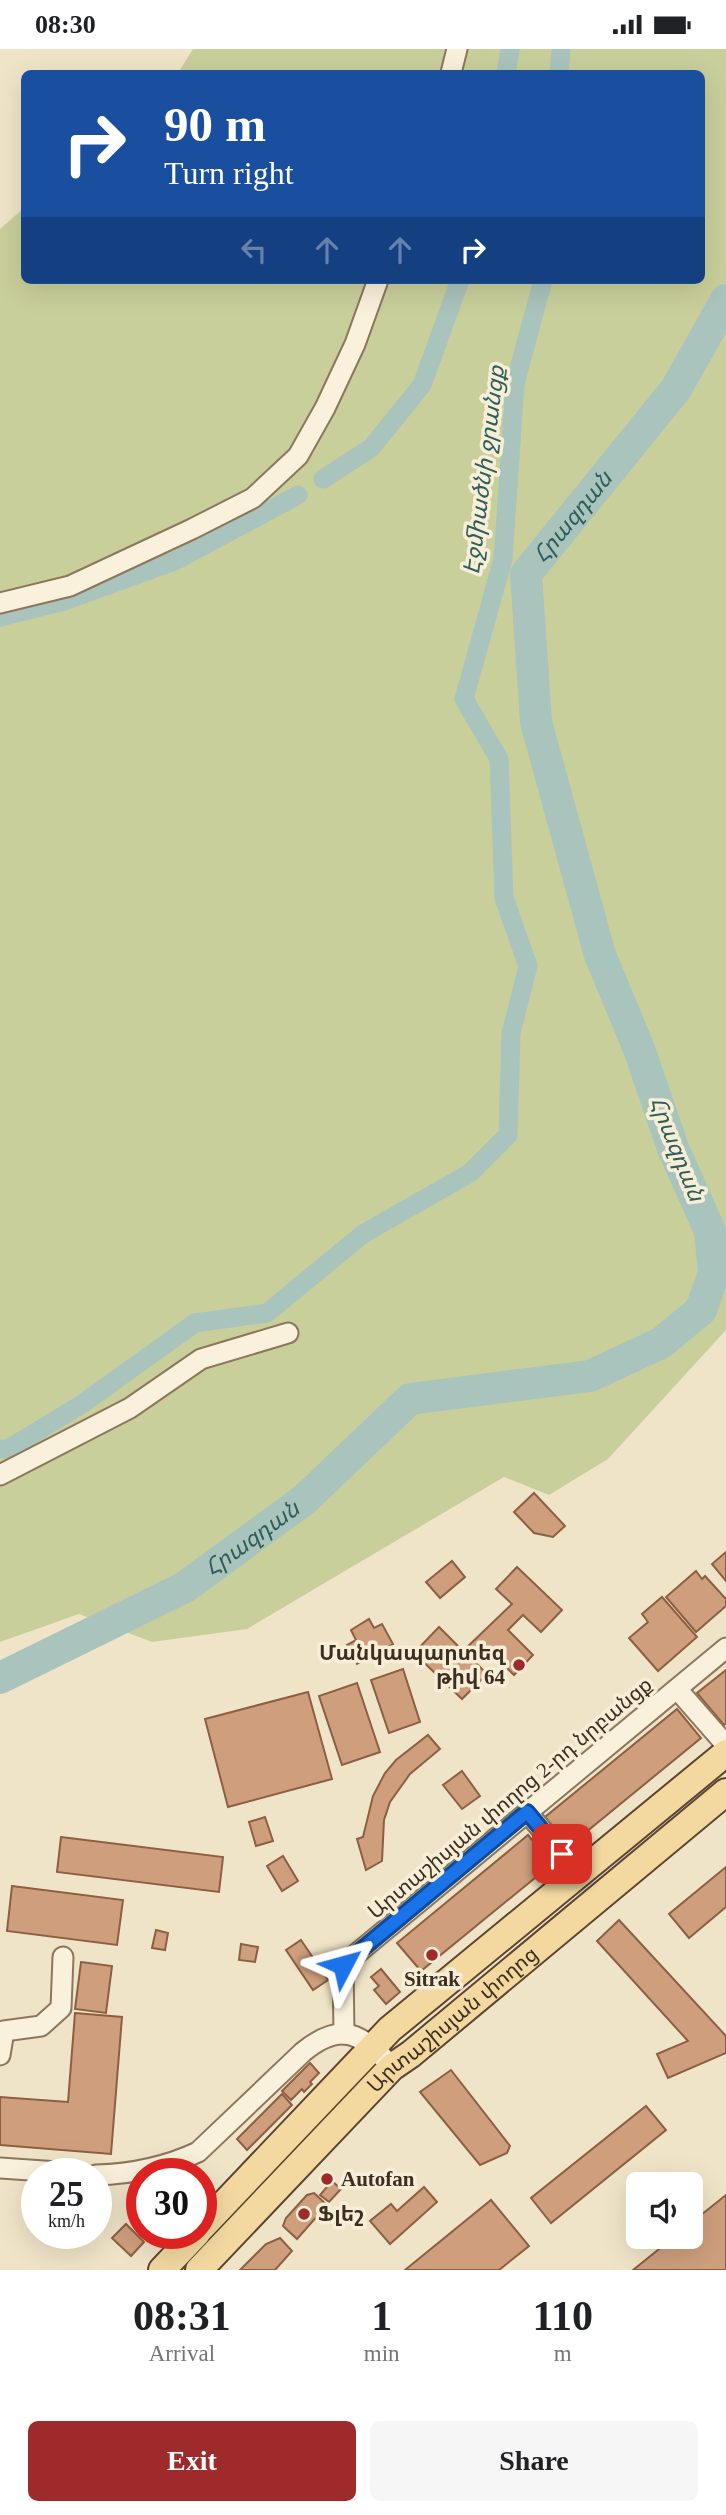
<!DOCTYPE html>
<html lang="en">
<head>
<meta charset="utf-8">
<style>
  body { margin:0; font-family:"Times New Roman","Noto Sans Armenian",serif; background:#f6f6f6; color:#202124; height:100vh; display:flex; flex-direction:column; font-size:26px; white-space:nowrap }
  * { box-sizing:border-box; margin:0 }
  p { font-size:23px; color:#757577 }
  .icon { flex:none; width:38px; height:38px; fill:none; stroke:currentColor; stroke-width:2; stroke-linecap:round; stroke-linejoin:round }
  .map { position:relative; height:2221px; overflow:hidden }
  .drawer { display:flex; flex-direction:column; background:#fff; flex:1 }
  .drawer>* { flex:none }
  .top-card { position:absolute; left:21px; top:21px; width:684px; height:214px; border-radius:10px; box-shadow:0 7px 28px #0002; background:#1a4fa0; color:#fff; overflow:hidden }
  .tools { position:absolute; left:626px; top:2123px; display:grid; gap:14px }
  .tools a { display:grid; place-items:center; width:77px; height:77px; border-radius:10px; background:#fff; box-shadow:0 7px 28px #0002; font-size:35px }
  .speed { position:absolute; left:21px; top:2109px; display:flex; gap:14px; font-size:35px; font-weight:700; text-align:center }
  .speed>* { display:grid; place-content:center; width:91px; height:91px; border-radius:50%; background:#fff; box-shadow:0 7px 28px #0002; line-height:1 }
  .speed small { font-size:18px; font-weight:400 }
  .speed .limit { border:10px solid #d22; background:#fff; color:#111 }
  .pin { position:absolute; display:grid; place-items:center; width:60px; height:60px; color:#fff; margin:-30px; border-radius:14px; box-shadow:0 4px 10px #0006 }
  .me { position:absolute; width:77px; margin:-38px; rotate:51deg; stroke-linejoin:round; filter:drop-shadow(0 0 5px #0008) }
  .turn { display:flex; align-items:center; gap:24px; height:147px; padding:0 28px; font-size:32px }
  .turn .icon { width:91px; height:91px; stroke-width:2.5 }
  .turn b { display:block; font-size:49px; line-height:60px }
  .lanes { display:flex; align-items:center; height:66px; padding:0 28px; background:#0003; justify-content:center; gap:35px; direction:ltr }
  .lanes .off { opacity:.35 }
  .eta { display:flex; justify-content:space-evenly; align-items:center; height:119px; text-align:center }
  .eta b { font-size:42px; font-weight:700; line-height:49px }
  .primary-button { display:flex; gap:14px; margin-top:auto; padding:14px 28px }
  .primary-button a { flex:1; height:80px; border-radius:10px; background:#9e2a2b; color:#fff; font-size:28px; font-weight:700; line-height:80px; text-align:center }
  .primary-button a+a { background:#f6f6f6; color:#202124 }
  .status { display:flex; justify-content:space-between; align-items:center; height:49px; padding:0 35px; background:#fff; direction:ltr }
  .status svg { height:19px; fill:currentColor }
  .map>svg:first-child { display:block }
</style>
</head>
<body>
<div class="status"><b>08:30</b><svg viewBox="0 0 49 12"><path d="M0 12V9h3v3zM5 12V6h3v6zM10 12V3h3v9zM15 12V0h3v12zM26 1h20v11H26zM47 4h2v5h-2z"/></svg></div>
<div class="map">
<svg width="726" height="2221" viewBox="0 0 726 2221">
  <rect width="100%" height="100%" fill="#f0e4c8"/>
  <path fill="#c9cf9b" d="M193 0H726V1281L608 1410 549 1446 504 1428 247 1580 152 1593 79 1565 0 1593V180L24 159V231H702V24H178Z"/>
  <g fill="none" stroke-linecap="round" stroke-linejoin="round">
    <g stroke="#a9c4bc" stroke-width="19">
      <path d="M506 24 510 0"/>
      <path d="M559 24 561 0"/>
      <path d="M323 430 371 399 422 336 460 231"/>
      <path d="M0 568 64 552 177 511 298 446"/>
      <path d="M0 1400H8L82 1355 195 1274 267 1264 363 1185 470 1124 508 1086 511 984 528 917 504 849 499 710 464 650 503 510 515 335 543 231"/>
    </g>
    <path stroke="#a9c4bc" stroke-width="32" id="s1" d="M0 1629 185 1538 304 1451 410 1350 590 1327 661 1294 701 1261 714 1224 710 1182 673 1099 639 1000 600 906 536 673 526 525 676 340 726 251"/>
  </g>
  <g fill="#cf9f7d" stroke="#8d5f41" stroke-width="2">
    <path d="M534 1444 565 1477 553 1488 534 1484 514 1463Z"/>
    <path d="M726 1503V1532L712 1515Z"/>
    <path d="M452 1512 465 1528 440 1549 426 1533Z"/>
    <path d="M517 1518 562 1561 541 1583 523 1566 508 1581 533 1606 514 1626 488 1600 475 1613 487 1625 462 1650 414 1604 439 1578 463 1602 512 1555 496 1540Z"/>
    <path d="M696 1522 702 1530 705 1527 726 1550V1557L696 1583 666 1548Z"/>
    <path d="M662 1548 697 1588 658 1622 629 1589 648 1573 642 1565Z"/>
    <path d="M369 1570 374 1579 382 1575 393 1595 357 1615 347 1596 356 1591 351 1581Z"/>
    <path d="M403 1620 420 1673 389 1684 371 1631Z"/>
    <path d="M726 1621V1675L724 1676 697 1644Z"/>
    <path d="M357 1634 380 1703 342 1716 319 1647Z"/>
    <path d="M308 1643 332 1730 228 1758 205 1670Z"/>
    <path d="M677 1660 701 1689 569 1797 545 1768Z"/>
    <path d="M428 1686 440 1700 410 1725 390 1753 384 1771 382 1812 366 1821 357 1790 363 1788 373 1747 385 1724 396 1711Z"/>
    <path d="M462 1722 480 1747 462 1760 443 1736Z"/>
    <path d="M265 1768 273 1792 256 1797 249 1773Z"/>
    <path d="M528 1786 552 1815 421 1922 397 1894Z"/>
    <path d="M61 1788 223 1808 219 1843 57 1823Z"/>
    <path d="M283 1807 298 1832 282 1842 267 1817Z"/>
    <path d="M726 1818V1858L689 1889 669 1865Z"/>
    <path d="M12 1837 123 1851 117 1896 7 1882Z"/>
    <path d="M619 1871 726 1987V2004L668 2029 657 2005 688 1992 597 1892Z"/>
    <path d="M156 1881 168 1884 165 1901 152 1899Z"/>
    <path d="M301 1891 328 1931 313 1941 286 1901Z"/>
    <path d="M241 1895 258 1898 255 1913 239 1911Z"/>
    <path d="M81 1913 112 1917 106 1964 75 1960Z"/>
    <path d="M381 1920 400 1943 386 1955 374 1941 379 1937 371 1928Z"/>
    <path d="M75 1964 122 1968 111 2105 0 2096V2048L68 2053Z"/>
    <path d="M310 2014 319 2024 310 2033 312 2035 304 2043 302 2040 291 2051 282 2042Z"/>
    <path d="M451 2021 510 2097 507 2104 480 2116 420 2043Z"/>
    <path d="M282 2045 292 2056 247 2101 237 2090Z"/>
    <path d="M646 2057 666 2081 551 2174 531 2149Z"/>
    <path d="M332 2132 341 2140 329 2153 320 2146Z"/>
    <path d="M424 2138 437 2153 390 2195 370 2172 391 2155 397 2162Z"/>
    <path d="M314 2144 327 2156 297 2190 283 2177 286 2169 307 2146Z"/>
    <path d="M726 2146V2221H633L674 2188H691V2174Z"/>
    <path d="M491 2151 529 2197 499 2221H405Z"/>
    <path d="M126 2175 144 2193 131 2207 112 2189Z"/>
    <path d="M280 2189 292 2202 275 2221H240L266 2195Z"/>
  </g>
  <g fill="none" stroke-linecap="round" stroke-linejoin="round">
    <g stroke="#8d765c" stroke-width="23">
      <g id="minor">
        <path d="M451 24 457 0"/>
        <path d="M0 554 70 537 192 480 253 449 298 407 325 359 355 295 378 231"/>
        <path d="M0 1426 130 1359 201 1310 288 1284"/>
        <path d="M677 1640 726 1696"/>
        <path d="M527 1763 579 1825"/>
        <path d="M344 1985 343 1916 726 1599"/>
        <path d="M0 2006 4 1982 41 1977 61 1959 63 1908"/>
        <path d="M0 2119 73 2124"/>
        <path d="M96 2126C132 2125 166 2118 198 2103L303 2003C342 1971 362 1985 392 2018"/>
      </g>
    </g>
    <g stroke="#5b4430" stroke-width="30">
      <g id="major">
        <path d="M201 2179 390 1980 726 1704"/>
        <path d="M162 2221 197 2184"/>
        <path id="s2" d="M199 2221 392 2018 411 2005 726 1743"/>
      </g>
    </g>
    <use href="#minor" stroke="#faf1dc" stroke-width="19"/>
    <use href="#major" stroke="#f3d9a0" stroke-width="26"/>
  </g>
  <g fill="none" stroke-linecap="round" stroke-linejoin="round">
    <g stroke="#114b97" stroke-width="18">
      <path id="route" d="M343 1916 527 1763 562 1805"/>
    </g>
    <use href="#route" stroke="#1a73e8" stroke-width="12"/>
  </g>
  <g fill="#9e2a2b" stroke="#f7eed8" stroke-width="2.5">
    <circle cx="519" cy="1616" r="7"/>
    <circle cx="432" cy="1906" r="7"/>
    <circle cx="327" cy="2130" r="7"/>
    <circle cx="304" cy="2165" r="7"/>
  </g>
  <g text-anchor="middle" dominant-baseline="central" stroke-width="7" stroke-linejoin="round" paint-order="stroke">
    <g font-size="21" font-weight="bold" fill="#3d2e20" stroke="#f7eed8" text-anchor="start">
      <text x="505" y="1604" text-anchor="end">Մանկապարտեզ<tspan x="505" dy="24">թիվ 64</tspan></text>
      <text x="432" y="1930" text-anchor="middle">Sitrak</text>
      <text x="341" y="2130">Autofan</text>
      <text x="318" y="2165">Ֆլեշ</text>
    </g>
    <g font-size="21" fill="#3d2e20" stroke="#f7eed8">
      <text transform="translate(510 1749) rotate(-40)">Արտաշիսյան փողոց 2-րդ նրբանցք</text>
      <text stroke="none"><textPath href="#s2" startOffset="357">Արտաշիսյան փողոց</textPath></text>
    </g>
    <g font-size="23" font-style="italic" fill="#2f5d5a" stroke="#f7eed8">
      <text transform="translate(484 421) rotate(-83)">Էջմիածնի ջրանցք</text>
      <text stroke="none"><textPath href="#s1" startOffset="1654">Հրազդան</textPath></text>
      <text transform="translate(677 1100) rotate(68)">Հրազդան</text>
      <text stroke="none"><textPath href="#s1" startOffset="289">Հրազդան</textPath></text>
    </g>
  </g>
</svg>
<div class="tools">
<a><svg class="icon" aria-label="sound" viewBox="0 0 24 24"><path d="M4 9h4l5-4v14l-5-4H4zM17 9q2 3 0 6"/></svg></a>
</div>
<div class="speed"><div>25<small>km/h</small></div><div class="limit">30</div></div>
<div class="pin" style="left:562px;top:1805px;background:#d93025"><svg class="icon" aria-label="arrive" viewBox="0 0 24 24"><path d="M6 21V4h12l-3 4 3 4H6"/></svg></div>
<svg class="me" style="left:343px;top:1916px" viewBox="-20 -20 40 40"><path d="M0-17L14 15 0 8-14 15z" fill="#1a73e8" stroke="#fff" stroke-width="4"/></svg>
<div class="top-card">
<div class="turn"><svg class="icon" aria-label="right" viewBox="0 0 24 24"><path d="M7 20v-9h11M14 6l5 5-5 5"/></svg><div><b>90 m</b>Turn right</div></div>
<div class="lanes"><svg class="icon off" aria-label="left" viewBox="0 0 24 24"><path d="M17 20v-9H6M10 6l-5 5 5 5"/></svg><svg class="icon off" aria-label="ahead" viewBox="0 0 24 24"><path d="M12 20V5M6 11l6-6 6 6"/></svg><svg class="icon off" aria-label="ahead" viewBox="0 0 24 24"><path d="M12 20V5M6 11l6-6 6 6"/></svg><svg class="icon" aria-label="right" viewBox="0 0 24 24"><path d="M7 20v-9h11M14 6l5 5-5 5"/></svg></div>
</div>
</div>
<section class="drawer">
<div class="eta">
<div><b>08:31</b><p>Arrival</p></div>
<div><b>1</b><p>min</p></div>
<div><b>110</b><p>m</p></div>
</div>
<div class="primary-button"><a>Exit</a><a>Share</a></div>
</section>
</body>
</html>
